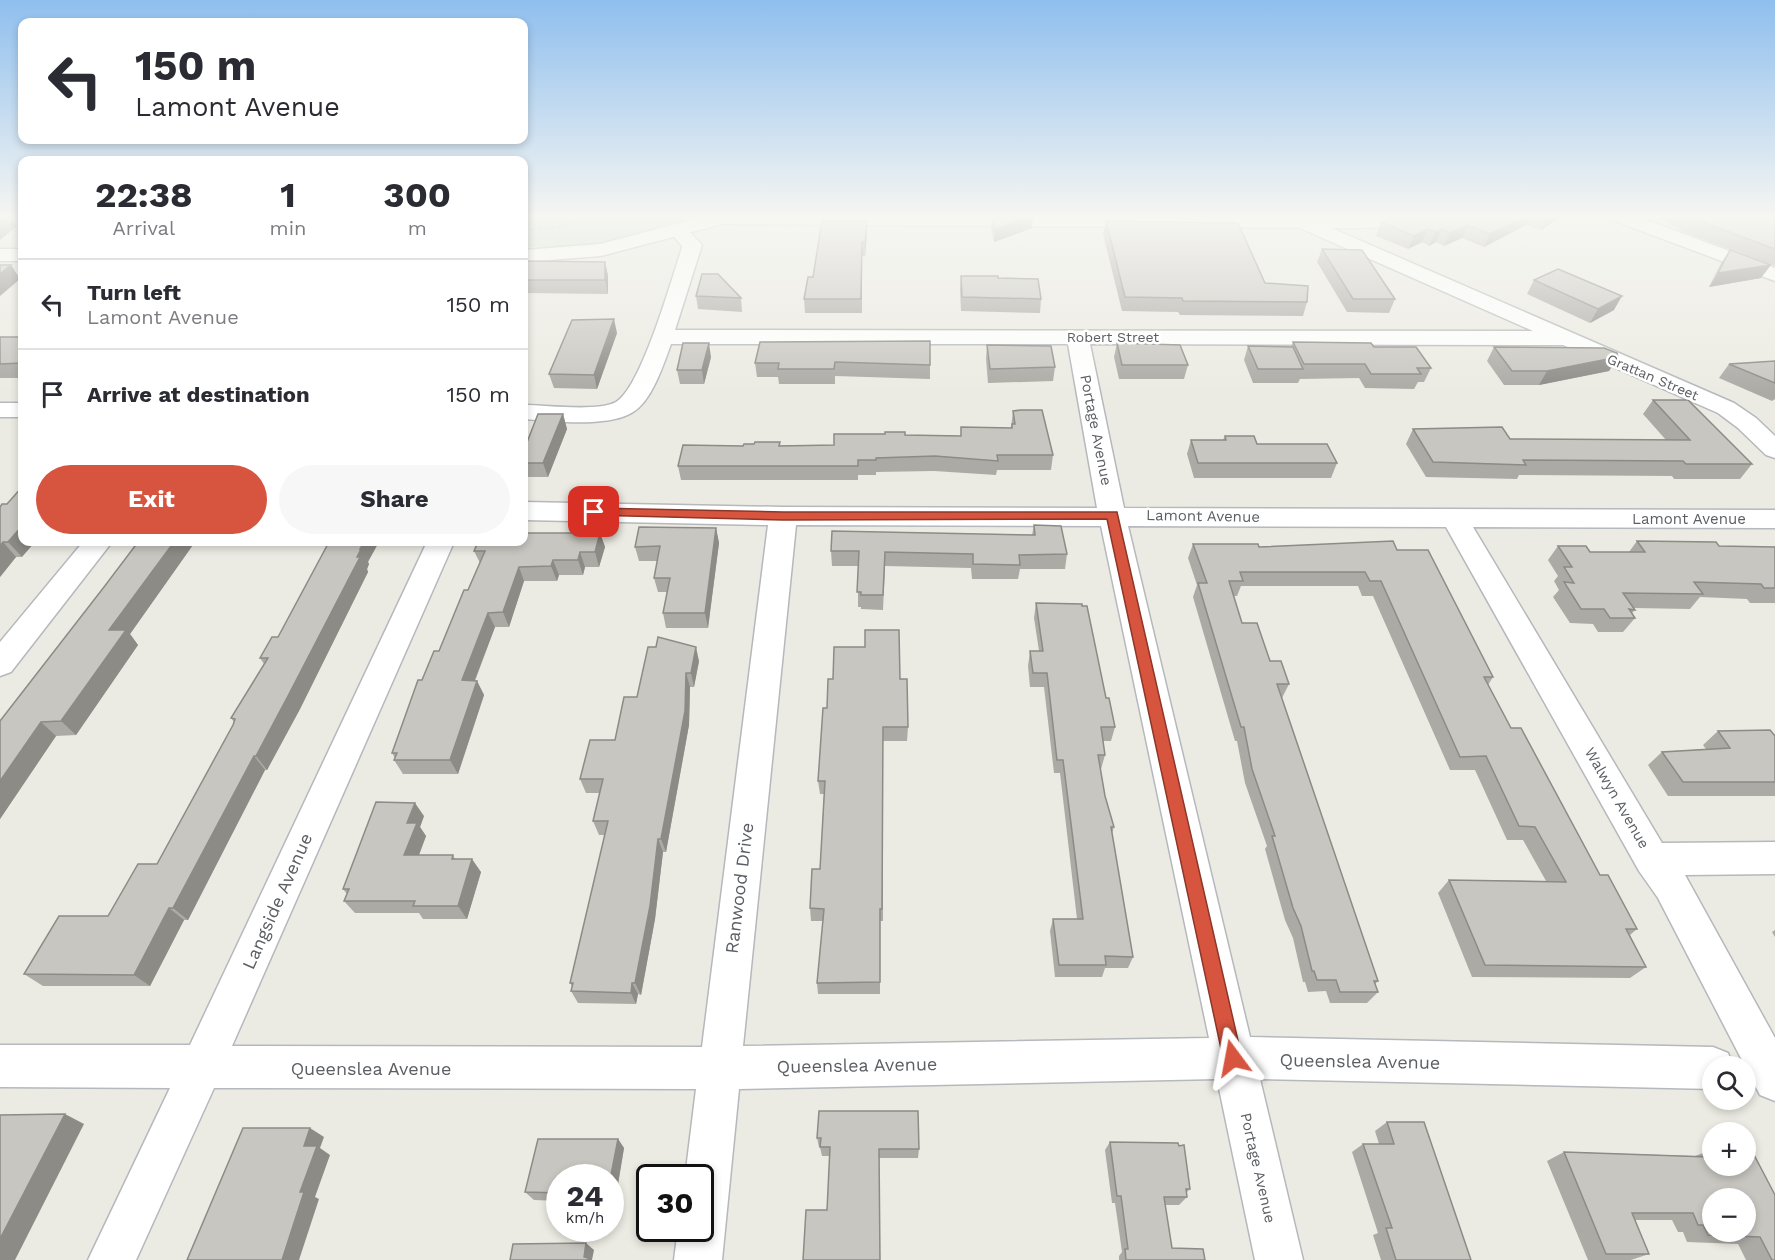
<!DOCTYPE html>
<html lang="en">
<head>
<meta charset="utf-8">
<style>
  body { margin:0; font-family:"Work Sans",sans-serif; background:#f7f7f7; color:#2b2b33; height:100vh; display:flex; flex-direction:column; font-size:22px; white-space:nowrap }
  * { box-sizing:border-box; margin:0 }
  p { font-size:20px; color:#7c7c81 }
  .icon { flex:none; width:33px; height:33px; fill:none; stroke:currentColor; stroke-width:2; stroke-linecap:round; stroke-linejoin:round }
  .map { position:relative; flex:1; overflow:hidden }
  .panel { position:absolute; left:18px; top:156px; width:510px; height:390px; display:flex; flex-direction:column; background:#fff; border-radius:12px; box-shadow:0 3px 9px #0003 }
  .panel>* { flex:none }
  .banner { position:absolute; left:18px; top:18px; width:510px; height:126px; border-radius:12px; box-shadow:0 3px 9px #0003; background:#fff; color:#2b2b33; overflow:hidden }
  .tools { position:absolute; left:1702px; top:1056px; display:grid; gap:12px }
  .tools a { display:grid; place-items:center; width:54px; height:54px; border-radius:50%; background:#fff; box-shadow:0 3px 9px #0003; font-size:30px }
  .speed { position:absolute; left:546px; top:1164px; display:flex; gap:12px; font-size:30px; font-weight:700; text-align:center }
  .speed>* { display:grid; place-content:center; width:78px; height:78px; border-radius:50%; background:#fff; box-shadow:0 3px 9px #0003; line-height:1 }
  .speed small { font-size:15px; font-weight:400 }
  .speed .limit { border:3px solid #111; border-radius:9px; background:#fff; color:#111 }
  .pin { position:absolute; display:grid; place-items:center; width:51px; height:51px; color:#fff; margin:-26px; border-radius:12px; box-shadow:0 3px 9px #0006 }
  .me { position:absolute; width:66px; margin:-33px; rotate:347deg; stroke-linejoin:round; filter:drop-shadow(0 0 4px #0008) }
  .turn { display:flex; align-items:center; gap:21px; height:126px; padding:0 18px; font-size:27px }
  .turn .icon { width:78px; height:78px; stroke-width:2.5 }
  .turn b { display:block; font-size:42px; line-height:51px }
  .eta { display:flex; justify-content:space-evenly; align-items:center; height:102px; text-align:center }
  .eta b { font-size:36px; font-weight:700; line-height:42px }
  .primary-button { display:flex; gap:12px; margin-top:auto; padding:12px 18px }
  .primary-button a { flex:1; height:69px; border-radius:36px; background:#d7543e; color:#fff; font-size:24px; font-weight:700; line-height:69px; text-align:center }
  .primary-button a+a { background:#f7f7f7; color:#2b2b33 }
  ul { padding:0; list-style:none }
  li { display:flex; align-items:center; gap:18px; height:90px; padding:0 18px; border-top:2px solid #e1e1e2 }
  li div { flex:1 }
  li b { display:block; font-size:22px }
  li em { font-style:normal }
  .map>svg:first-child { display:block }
</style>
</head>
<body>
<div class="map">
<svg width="1775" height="1260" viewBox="0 0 1775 1260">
  <rect width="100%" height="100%" fill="#ecebe3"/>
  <path fill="#c2e1c4" d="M525 217H698L589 246 524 247Z"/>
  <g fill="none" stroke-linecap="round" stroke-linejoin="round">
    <g stroke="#b5b8bc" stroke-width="3">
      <g id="minor">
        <path d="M1282 217H1306L1734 403 1756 418 1775 436V458L1766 455 1738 428 1718 413 1563 345 1090 344 1124 508 1775 510V528L1473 527 1662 843 1775 842V874L1685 875 1775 1038V1101L1760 1095 1658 898 1639 871 1446 527 1128 526 1250 1037 1713 1047 1728 1053 1733 1066H1713V1089L1260 1079 1303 1260H1255L1217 1079 739 1089 722 1260H674L678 1228H700V1178H685L696 1089 214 1088 136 1260H88L170 1088 0 1087V1045H190L427 542H454L232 1046 702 1047 768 525 524 520V502L783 507 1097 508 1068 344H671C664 363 652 401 633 412 608 428 553 421 524 419V405C545 405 598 412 616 402 641 388 671 281 681 251L682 246 668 230 670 226H684L702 245 675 330 1533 331 1284 221ZM796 525 1101 526 1209 1038 743 1046Z"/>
        <path d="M1613 217H1638L1775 268V281L1615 221Z"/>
        <rect x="0" y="403" width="22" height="14"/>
        <path d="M83 542H112L11 672 0 676V642Z"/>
      </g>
    </g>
    <g stroke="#b5b8bc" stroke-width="3">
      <g id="tertiary">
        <path d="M703 217H1426L1423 221C1393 229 1361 228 1330 228L722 224 601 256 524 262V250L600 244Z"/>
        <rect x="0" y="249" width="22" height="12"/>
      </g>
    </g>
    <path stroke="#9abfa7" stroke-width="2" stroke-dasharray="4.5 2" stroke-linecap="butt" d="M524 230 564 226 586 217"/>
    <use href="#minor" fill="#fff" fill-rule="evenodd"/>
    <use href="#tertiary" fill="#fff" fill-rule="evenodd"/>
  </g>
  <g fill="#acaaa5">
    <path d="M992 217 1032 228 994 242 991 228Z"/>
    <path d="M1393 217H1561L1541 230 1526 225 1484 247 1462 238 1444 246 1436 242 1429 246 1422 242 1408 249 1376 236 1381 222Z"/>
    <path d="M1659 217H1760L1775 219V266L1683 232Z"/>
    <path d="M867 221V235L865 256H862V313H805L804 299 813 277Z"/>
    <path d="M1106 221 1265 283 1307 302 1303 316 1180 315 1178 312 1122 311 1103 234Z"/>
    <path d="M1322 249 1395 299 1389 313 1347 312 1317 262Z"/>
    <path d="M1730 250 1761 278 1709 287 1721 263Z"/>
    <path d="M524 261 605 262 608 276V294L524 293Z"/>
    <path d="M961 276 998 278 1041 299 1040 313 961 311 960 289Z"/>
    <path d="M1534 280 1614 310 1590 323 1527 294Z"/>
    <path d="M696 296 741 298 742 312 698 309Z"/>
    <path d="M617 333 597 389 554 388 549 374Z"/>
    <rect x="0" y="337" width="22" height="41"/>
    <path d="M760 342 930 365V379L835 376V384H779L778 377H757L755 363Z"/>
    <path d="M1293 342 1374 347 1431 368 1424 382H1418L1414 389 1365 388 1359 378 1300 379 1298 383H1253L1244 360 1248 346 1291 347Z"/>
    <path d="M1117 343 1188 365 1184 379H1119L1114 357Z"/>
    <path d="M987 345 1055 367 1053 381 988 383 986 359Z"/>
    <path d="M1494 347 1618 357 1609 371 1539 385H1504L1487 361Z"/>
    <path d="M711 357 704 384H680L677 370Z"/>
    <path d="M1775 361V399L1772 401 1719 378 1729 364Z"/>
    <path d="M1653 400 1752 464 1740 479H1674L1672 476 1519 475 1517 479 1426 477 1406 444 1413 429 1510 439 1666 440 1643 414Z"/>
    <path d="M1013 411 1053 455 1051 470H997L996 475 934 471 876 472V475H858V480H681L678 466 743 446 834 445 905 435 961 436V427L1011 428Z"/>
    <path d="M563 414 567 429 548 477H524V450Z"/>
    <path d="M1225 436 1337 463 1331 478H1194L1187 454 1191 440H1223Z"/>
    <path d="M7 504 22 557H16L0 577Z"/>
    <path d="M1034 525 1067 554 1065 569H1020L1018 579H972L971 568 885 566 883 610 861 609V607H858V566H832L831 551 1032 535Z"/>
    <path d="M716 528 719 543 708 628H666L663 613 667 592H658L654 578 658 561H639L635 547Z"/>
    <path d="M600 533 605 547 599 567H585L583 575H559L557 581H524L509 627H495L475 681H477L484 695 458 774H403L394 760 395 758 392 753 422 680 439 651 480 563 474 551Z"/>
    <path d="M1637 541 1719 546 1775 547V603H1750L1747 599 1700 597 1690 609 1633 608 1635 610 1632 613 1635 618 1623 632H1598L1593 624 1570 623 1553 597 1559 590 1554 581 1558 576 1548 560 1558 546 1590 552H1629Z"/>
    <path d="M138 542H195L130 634 138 645 76 735 56 736 0 819V721L104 587Z"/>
    <path d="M1193 544 1259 547 1397 550 1493 677 1488 685 1511 728 1600 875 1637 929 1630 935 1646 967 1630 978 1472 977 1438 893 1449 880 1546 881 1523 840H1507L1475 770H1450L1373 596H1362L1358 586H1241L1237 596H1233L1242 623 1270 661 1289 684 1282 698 1378 981 1375 984 1378 992 1367 1003H1330L1326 991 1308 992 1305 982H1303L1293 938 1285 920 1265 849 1267 846 1245 783 1237 741H1235L1193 597 1197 585 1188 558Z"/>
    <path d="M368 562 369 564 367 569 368 572 300 709 267 770H265L188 920H184L150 986H43L24 974 108 916 157 864 233 725 234 722 231 718 264 664 260 658 278 637Z"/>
    <path d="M1036 603 1106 698 1115 727 1111 741H1103L1105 755 1101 769H1100L1105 796 1114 827 1112 833 1133 957 1128 968H1105L1102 977H1055L1050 931 1053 919H1077L1060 773H1054L1044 687H1030L1028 666 1030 651H1039L1034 618Z"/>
    <path d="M699 661 694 687H690L689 725 666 852H663L655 919 641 995 638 994 636 1004 578 1003 571 991 572 986 570 983 605 835H599L593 821 600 793H586L580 779 615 740 637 697Z"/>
    <path d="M900 679 908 727 907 741H883V921H880V994H818L817 983 823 921H811L810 908 820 869 824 794H820L818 781 827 708Z"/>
    <path d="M1718 731 1775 736V796H1668L1648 765 1662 752 1706 749 1703 745Z"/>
    <path d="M424 816 420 827 426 836 419 855H453L455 859 481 872 467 919H423L419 913H355L344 901 347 894 343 889Z"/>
    <path d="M1775 930V937L1772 932Z"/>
    <path d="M819 1111 919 1149 918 1158H879L827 1210 830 1156H822L820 1147H819L817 1138Z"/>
    <path d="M1387 1122 1471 1260H1381L1373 1235 1378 1233 1352 1152 1363 1144H1379L1375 1131Z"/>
    <path d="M618 1139 624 1148 615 1202H610V1178H560V1201L534 1200 525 1192Z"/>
    <path d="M1110 1142 1190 1189 1186 1193 1187 1197 1179 1205H1165L1172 1248 1205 1260H1119V1256L1122 1252 1115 1203H1112L1105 1150Z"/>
    <path d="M1564 1152 1695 1156 1706 1152 1775 1260H1746L1738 1244 1687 1242 1683 1232H1678L1672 1220H1635L1649 1254 1631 1260H1588L1547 1161Z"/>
  </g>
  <g fill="#8c8b86">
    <path d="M3 217H10L17 226 0 240V219Z"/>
    <path d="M1029 217H1033L1032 228 994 242 995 229Z"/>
    <path d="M1524 217H1530L1526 225 1484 247 1490 234Z"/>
    <path d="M1548 217H1561L1541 230Z"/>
    <path d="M867 221V235L865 256V242Z"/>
    <path d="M1468 225 1462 238 1444 246 1450 233Z"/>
    <path d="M1428 229 1422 242 1408 249 1414 236Z"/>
    <path d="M1442 229 1436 242 1429 246 1435 232Z"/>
    <path d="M605 262 608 276V294L605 280Z"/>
    <path d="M11 265 20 279 0 296V274Z"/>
    <path d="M1771 265 1761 278 1709 287 1718 273Z"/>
    <path d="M1622 296 1614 310 1590 323 1598 309Z"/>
    <path d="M614 319 617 333 597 389 594 375Z"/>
    <path d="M709 343 711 357 704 384 702 370Z"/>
    <path d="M1618 357 1609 371 1539 385 1547 371Z"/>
    <path d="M563 414 567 429 548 477 543 463Z"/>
    <path d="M22 526V542H35L22 557 8 542Z"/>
    <path d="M716 528 719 543 708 628 705 613Z"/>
    <path d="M600 533 605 547 599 567 595 552Z"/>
    <path d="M3 542 16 557 0 577V546Z"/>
    <path d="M174 542H195L130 634 138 645 76 735 61 721 109 630Z"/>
    <path d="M364 542H379L368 562 369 564 367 569 368 572 300 709 267 770 256 756Z"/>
    <path d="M580 552 585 567 583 575 578 560Z"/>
    <path d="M553 560 559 575 557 581 551 566Z"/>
    <path d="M519 567 524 581 509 627 503 612Z"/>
    <path d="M488 613 495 627 469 695 462 680Z"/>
    <path d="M696 647 699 661 694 687 691 673Z"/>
    <path d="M686 673 690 687 689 725 666 852 661 839Z"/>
    <path d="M477 681 484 695 458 774 450 760Z"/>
    <path d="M41 722 56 736 0 819V781Z"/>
    <path d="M254 756 265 770 188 920 173 908Z"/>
    <path d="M415 803 424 816 420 827 426 836 414 868 404 855 407 823Z"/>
    <path d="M658 839 663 852 655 919 641 995 635 983Z"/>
    <path d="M472 859 481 872 467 919 458 906Z"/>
    <path d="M169 908 184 920 150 986 134 975Z"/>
    <path d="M632 983 638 994 636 1004 631 993Z"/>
    <path d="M65 1114 84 1124 15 1260H0V1239Z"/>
    <path d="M310 1128 324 1137 320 1148 330 1155 315 1197 319 1199 299 1260H282L300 1192 304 1146Z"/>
    <path d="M618 1139 624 1148 615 1202 610 1197V1180Z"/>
    <path d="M586 1243 594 1250 592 1260H587L584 1257Z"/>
  </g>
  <g fill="#c8c6c0" stroke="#8c8b86" stroke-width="1.5" fill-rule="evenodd">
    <path d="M993 217H1029L995 229Z"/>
    <path d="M1393 217H1524L1490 234 1468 225 1450 233 1442 229 1435 232 1428 229 1414 236 1381 222Z"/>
    <path d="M1689 217H1770L1775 219V249Z"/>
    <path d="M822 221H867L865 242H862L861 299H804L808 277H813Z"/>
    <path d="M1106 221 1238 223 1265 283 1308 286 1307 302 1183 301 1182 298 1125 297Z"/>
    <path d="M1322 249 1362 250 1395 299H1353Z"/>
    <path d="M1730 250 1771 265 1718 273Z"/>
    <path d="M524 261 605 262V280H524Z"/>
    <path d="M0 265H11L0 274Z"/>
    <path d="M1558 269 1622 296 1598 309 1534 280Z"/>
    <path d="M702 274H718L741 298 696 296Z"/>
    <path d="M961 276H998V278L1038 279 1041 299 962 297Z"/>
    <path d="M614 319 594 375 549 374 572 320Z"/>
    <path d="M0 337H22V363L0 364Z"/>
    <path d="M930 341V365L835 362 834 369H778L779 363H755L760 342Z"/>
    <path d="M1293 342 1371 343 1374 347H1416L1431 368H1417L1421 374H1371L1365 364H1304Z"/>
    <path d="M683 343H709L702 370H677Z"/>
    <path d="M1117 343 1180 345 1188 365H1122Z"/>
    <path d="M987 345 1051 346 1055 367 990 369Z"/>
    <path d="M1248 346 1293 347 1303 369H1258Z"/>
    <path d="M1494 347 1604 348 1617 353 1618 357 1547 371H1512Z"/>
    <path d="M1775 361V383L1729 364Z"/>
    <path d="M1653 400H1688L1752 464H1686L1683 461 1523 460 1526 465 1433 462 1413 429 1502 427 1510 439 1690 440Z"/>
    <path d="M1021 410H1042L1053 455H997L998 461 935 456 876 458V460H858V466H678L683 445 743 446 744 444H754L755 442H780L779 446 834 445V434H885V432H905V435L961 436V427L1012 428V424H1015L1013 411Z"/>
    <path d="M538 414H563L543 463H524V450Z"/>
    <path d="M1225 436H1254L1257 444H1327L1337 463H1198L1191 440H1226Z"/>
    <path d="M22 487V526L8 542H3L0 546V507L2 504H7Z"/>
    <path d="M1034 525 1061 526 1067 554 1019 555 1020 565 973 564V554L885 552 883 595H861V592H857L859 551H831L832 531 1035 535Z"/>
    <path d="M639 527 716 528 705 613H663L670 578H654L660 546 635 547Z"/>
    <path d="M524 533H600L595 552H580L578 560H553L551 566 519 567 503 612 488 613 462 680 477 681 450 760H394L397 753H392L418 680H422L434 651H439L464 590H468L485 551H474L478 542H524Z"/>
    <path d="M1393 541 1397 550H1428L1493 677H1484L1511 728H1521L1600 875H1608L1637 929H1626L1646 967 1485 965 1449 880 1566 882 1535 827 1519 826 1486 756 1460 757 1381 581H1370L1365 572H1240L1243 581H1229L1242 623H1257L1270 661H1281L1289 684H1277L1378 981H1374L1378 992H1340L1336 980H1317L1314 971H1312L1301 926 1293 908 1272 836H1275L1252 769 1244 727H1241L1198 583H1207L1193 544H1258L1259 547Z"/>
    <path d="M1637 541 1716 542 1719 546 1775 547V588H1764L1761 584 1694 582 1703 594 1623 593 1635 610 1629 609 1635 618H1610L1604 609H1581L1564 582 1574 583 1564 567H1572L1558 546H1586L1590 552H1645Z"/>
    <path d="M138 542H174L109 630H126L61 721 41 722 0 781V721L104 587Z"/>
    <path d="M329 542H364L360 549H361L357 557H360L289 694 256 756H254L173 908H169L134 975 24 974 59 916H108L138 864H157L233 725 235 719 231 718 268 658H260L272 637H278Z"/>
    <path d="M1036 603 1082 604V606H1087L1106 698H1109L1115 727H1101L1105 755H1098L1105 796 1114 827H1111L1133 957 1105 956 1106 965H1059L1053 919H1083L1063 760H1057L1047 673H1033L1030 651H1043Z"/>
    <path d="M865 630H899L900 679H907L908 727H883L882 909H880V982L817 983 824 909 810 908 812 869H820L825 781H818L823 708H827L828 679H833L834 647H865Z"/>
    <path d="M658 637 696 647 691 673H686L685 711 661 839H658L650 906 635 983H632L631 993 571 991 573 983H570L608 821H593L603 779H580L590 740H615L624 697H637L648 647H656Z"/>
    <path d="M1770 730 1775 736V782H1683L1662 752 1730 748 1718 731Z"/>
    <path d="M376 802 415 803 407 823H417L404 855H453L452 859H472L458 906H413L415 901H344L349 889H343Z"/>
    <path d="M819 1111H918L919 1149H879L880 1260H803L806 1210H827L830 1147H820L821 1138H817Z"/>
    <path d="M65 1114 0 1239V1115Z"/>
    <path d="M1387 1122H1424L1471 1260H1396L1386 1228H1392L1363 1144H1394Z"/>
    <path d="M243 1128H310L304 1146H317L300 1192H304L282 1260H187Z"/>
    <path d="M538 1139H618L610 1180V1178H560V1193L525 1192Z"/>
    <path d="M1110 1142 1178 1143 1179 1146 1184 1145 1190 1189H1186L1187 1197H1164L1172 1248 1203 1249 1205 1260H1126L1125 1249H1128L1121 1196H1117Z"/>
    <path d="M1564 1152 1708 1157 1706 1152H1713V1166H1746V1152L1753 1153 1775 1195V1260H1772L1760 1237 1708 1235 1703 1225H1698L1693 1213H1632L1649 1254H1606ZM1713 1198H1746V1232H1713Z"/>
    <path d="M586 1243 584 1257 588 1258V1260H510L513 1244Z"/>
  </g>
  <linearGradient id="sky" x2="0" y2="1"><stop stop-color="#8fbfee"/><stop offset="0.55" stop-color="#f6f6f2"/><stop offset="1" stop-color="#f6f6f2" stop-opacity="0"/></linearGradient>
  <rect width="1775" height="393" fill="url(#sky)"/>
  <path fill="#d7543e" stroke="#8c3728" stroke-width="1.5" d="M594 508 783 512H1117L1242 1058 1239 1065 1233 1067 1226 1065 1223 1058 1107 519 783 520 590 515 588 512Z"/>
  <g text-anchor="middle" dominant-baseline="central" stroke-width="5" stroke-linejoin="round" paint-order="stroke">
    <g font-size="14" fill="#5b5e62" stroke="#fff">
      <text x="1113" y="337">Robert Street</text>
      <text transform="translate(1653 377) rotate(23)">Grattan Street</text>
    </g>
    <g font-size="15" fill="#5b5e62" stroke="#fff">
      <text transform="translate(1096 430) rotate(79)">Portage Avenue</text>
      <text transform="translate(1203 516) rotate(1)">Lamont Avenue</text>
      <text x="1689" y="519">Lamont Avenue</text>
      <text transform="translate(1617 798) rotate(60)">Walwyn Avenue</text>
      <text transform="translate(1258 1168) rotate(77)">Portage Avenue</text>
    </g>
    <g font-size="18" fill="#5b5e62" stroke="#fff">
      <text transform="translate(739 888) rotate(-83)">Ranwood Drive</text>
      <text transform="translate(277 901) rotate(-66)">Langside Avenue</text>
      <text transform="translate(1360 1061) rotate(1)">Queenslea Avenue</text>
      <text transform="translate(857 1065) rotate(-1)">Queenslea Avenue</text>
      <text x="371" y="1068">Queenslea Avenue</text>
    </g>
  </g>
</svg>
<div class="tools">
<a><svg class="icon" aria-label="search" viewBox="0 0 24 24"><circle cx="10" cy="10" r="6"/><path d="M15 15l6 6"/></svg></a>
<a>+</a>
<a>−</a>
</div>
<div class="speed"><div>24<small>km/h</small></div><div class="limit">30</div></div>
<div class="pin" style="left:594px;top:512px;background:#d93025"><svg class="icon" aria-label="arrive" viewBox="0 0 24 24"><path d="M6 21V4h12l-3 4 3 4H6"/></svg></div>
<svg class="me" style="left:1233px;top:1058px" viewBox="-20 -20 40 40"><path d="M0-17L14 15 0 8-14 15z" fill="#d7543e" stroke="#fff" stroke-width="4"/></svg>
<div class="banner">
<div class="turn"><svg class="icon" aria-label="left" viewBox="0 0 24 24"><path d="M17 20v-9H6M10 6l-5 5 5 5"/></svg><div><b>150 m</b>Lamont Avenue</div></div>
</div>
<section class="panel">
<div class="eta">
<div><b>22:38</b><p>Arrival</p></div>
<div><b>1</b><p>min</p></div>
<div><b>300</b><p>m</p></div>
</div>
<ul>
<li><svg class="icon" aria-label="left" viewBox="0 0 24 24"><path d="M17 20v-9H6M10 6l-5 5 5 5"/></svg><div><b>Turn left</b><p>Lamont Avenue</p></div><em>150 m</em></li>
<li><svg class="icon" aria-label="arrive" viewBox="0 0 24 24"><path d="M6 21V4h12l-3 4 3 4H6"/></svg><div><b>Arrive at destination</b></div><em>150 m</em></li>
</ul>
<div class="primary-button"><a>Exit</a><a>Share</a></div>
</section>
</div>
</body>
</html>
